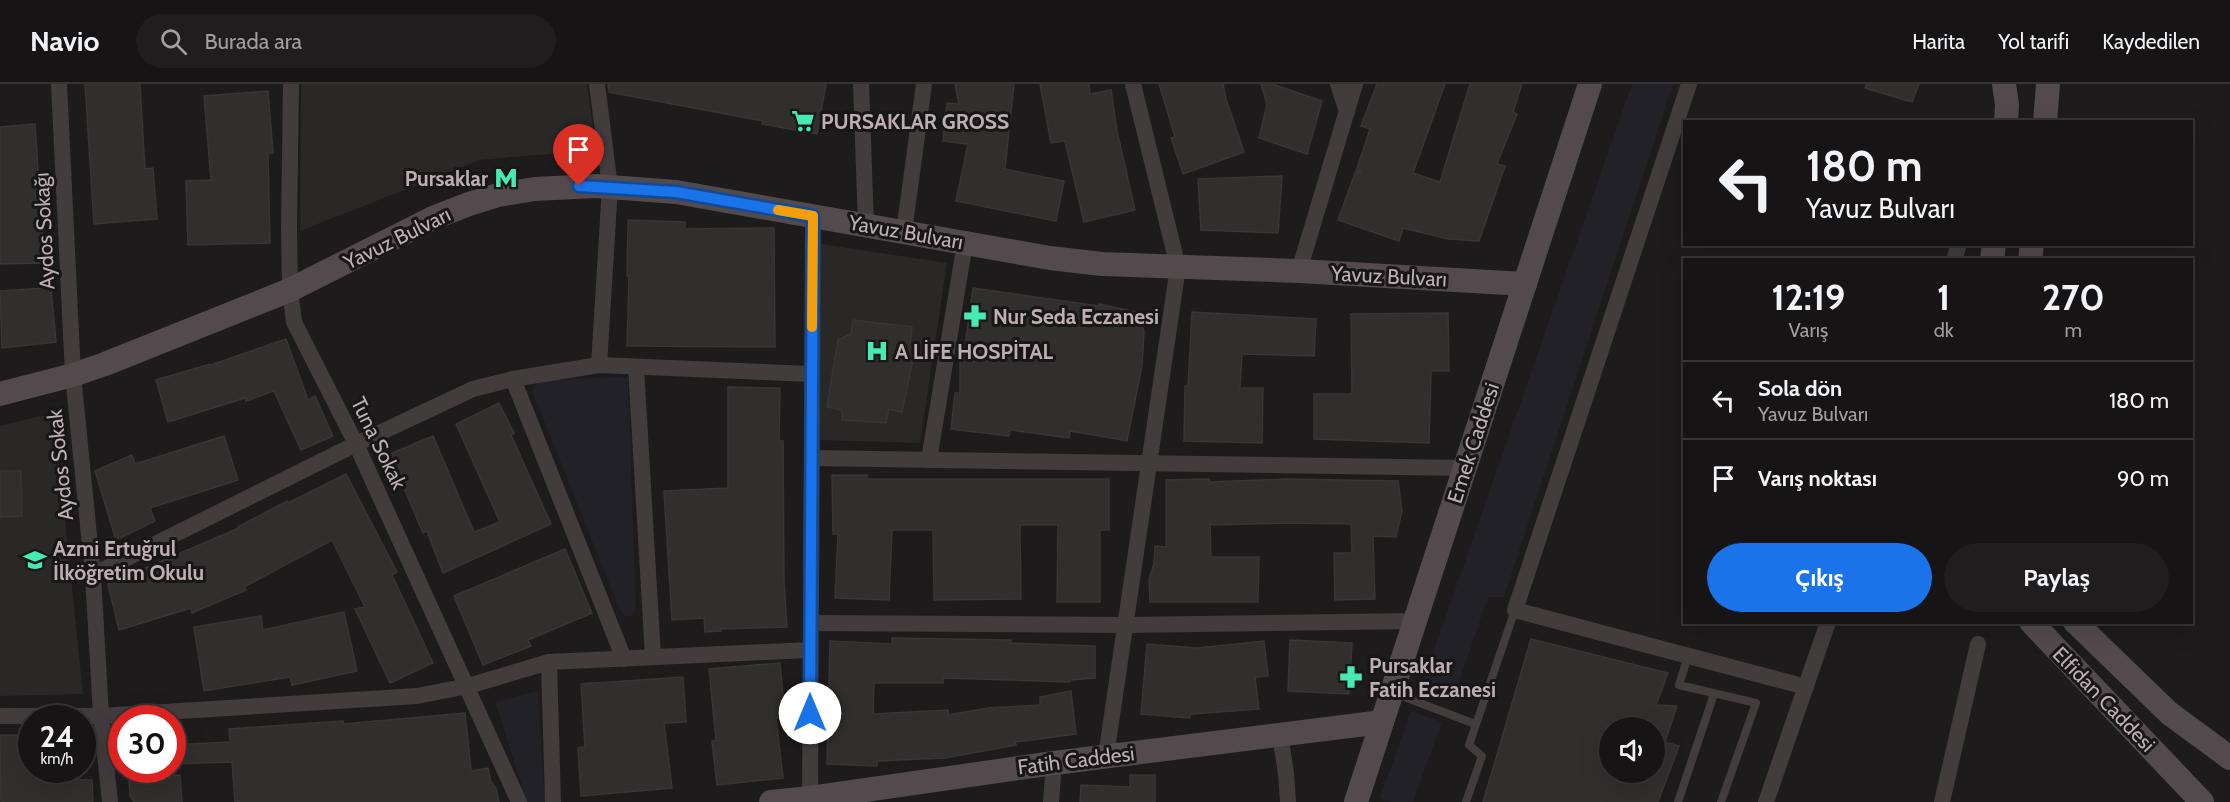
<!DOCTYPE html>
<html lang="tr">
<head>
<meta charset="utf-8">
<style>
  body { margin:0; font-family:Cabin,sans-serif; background:#1f1d1d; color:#f1f3f6; height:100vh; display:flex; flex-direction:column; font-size:22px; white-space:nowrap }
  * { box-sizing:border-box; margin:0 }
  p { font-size:20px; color:#9e9ea0 }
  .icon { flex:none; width:33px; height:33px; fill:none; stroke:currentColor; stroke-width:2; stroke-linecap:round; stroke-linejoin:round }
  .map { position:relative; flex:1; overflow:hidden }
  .sheet { position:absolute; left:1683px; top:174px; width:510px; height:366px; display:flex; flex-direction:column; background:#161414; border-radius:0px; box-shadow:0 6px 24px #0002,0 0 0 2px #353334 }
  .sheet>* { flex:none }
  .top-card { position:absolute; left:1683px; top:36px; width:510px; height:126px; border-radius:0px; box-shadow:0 6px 24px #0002,0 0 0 2px #353334; background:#161414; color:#f1f3f6; overflow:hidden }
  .buttons { position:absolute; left:1599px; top:633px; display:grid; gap:12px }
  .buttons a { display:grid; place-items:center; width:66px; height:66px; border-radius:50%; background:#161414; box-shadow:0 6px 24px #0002,0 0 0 2px #353334; font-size:30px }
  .speed { position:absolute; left:18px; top:621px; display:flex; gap:12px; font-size:30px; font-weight:700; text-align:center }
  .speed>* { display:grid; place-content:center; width:78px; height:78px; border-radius:50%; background:#161414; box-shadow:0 6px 24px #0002,0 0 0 2px #353334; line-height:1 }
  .speed small { font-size:15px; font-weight:400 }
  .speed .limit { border:9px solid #d22; background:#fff; color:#111 }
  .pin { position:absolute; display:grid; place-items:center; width:51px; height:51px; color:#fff; margin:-62px -26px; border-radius:50% 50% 50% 0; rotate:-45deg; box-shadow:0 0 6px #0007 }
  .pin .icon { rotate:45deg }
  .me { position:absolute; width:66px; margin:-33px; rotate:0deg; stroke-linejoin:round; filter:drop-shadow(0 0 4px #0008) }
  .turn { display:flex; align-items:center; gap:21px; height:126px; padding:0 24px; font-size:27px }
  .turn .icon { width:78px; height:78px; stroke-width:2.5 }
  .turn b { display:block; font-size:42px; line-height:51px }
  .eta { display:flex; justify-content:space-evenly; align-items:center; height:102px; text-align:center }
  .eta b { font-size:36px; font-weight:700; line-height:42px }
  .cta { display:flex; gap:12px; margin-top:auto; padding:12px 24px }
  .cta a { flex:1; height:69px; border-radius:36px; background:#1a73e8; color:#fff; font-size:24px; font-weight:700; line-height:69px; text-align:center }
  .cta a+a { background:#1f1d1d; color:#f1f3f6 }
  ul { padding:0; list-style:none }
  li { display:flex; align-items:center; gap:18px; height:78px; padding:0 24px; border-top:2px solid #353334 }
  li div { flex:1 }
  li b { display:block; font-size:22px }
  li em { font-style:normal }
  header { display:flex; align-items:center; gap:36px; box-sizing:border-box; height:84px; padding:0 30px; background:#161414; border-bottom:2px solid #353334 }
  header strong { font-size:28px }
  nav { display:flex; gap:33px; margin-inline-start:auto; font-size:21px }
  .search { width:420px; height:54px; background:#1f1d1d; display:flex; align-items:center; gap:15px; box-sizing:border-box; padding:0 21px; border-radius:33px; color:#9e9ea0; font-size:22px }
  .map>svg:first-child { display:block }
</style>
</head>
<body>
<header>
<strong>Navio</strong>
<div class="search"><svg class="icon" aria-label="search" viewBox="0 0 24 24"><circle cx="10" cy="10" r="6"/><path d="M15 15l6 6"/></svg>Burada ara</div>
<nav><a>Harita</a><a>Yol tarifi</a><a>Kaydedilen</a></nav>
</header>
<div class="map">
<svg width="2230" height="718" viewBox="0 0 2230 718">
  <rect width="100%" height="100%" fill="#1d1b1b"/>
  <g fill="#2a2727">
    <path d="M301 0H587L596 66 480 76 300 147Z"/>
    <path d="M821 160 947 179 920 359 819 356Z"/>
    <path d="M54 329 83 610 0 612V342Z"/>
  </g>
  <g fill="#222128">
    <path d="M1632 0H1673L1504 513H1488L1453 616 1420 606Z"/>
    <path d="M628 293 636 527 630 532H624L619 524 532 307 540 296Z"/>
    <path d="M538 607 545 718H527L495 618Z"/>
    <path d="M1411 627 1442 638 1413 718H1392L1380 714Z"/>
  </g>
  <g fill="#312e2e" stroke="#393535" stroke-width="1.5" fill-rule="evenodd">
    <path d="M85 0H140L145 85 153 84 157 135 94 140Z"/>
    <path d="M608 0H826L817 50 762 40 763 37 609 8Z"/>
    <path d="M955 0H1014L1005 85 1064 97 1056 137 956 117 968 60 943 57 947 19 959 20Z"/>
    <path d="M1040 0H1089L1090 10 1111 6 1117 47 1135 126 1084 138 1065 57 1051 59Z"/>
    <path d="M1159 0H1223L1226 15 1244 68 1183 90 1171 54 1175 53Z"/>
    <path d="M1261 0H1272L1322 17 1307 70 1259 54 1267 20Z"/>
    <path d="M1377 0H1445L1413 89 1440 98 1470 0H1522L1513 28 1517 30 1497 80 1505 82 1479 157 1448 155 1403 144 1399 157 1338 136 1355 89H1362L1356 87 1370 45 1361 42Z"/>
    <path d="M1866 0H1919L1912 18 1865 4Z"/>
    <path d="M268 7 273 69H268L270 159 188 161 186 97 211 96 204 12Z"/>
    <path d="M35 40 44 179 0 180V43Z"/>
    <path d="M1282 92 1278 149 1201 146 1198 95Z"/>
    <path d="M628 136 685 138V145L774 144 775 263 627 262 629 192H627Z"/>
    <path d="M45 204H51L56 258 2 264 0 207Z"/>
    <path d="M973 204 1099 222V220L1136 228 1144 247 1142 282 1127 357 1070 347 1069 354 1010 346 1009 352 951 345 955 309H960V276L965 262Z"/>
    <path d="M1192 228 1316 235 1314 272 1242 270 1240 304H1263L1262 359 1184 357 1185 302H1188Z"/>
    <path d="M1448 229 1449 287H1431L1429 359 1314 355V310H1352L1351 230Z"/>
    <path d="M853 236 912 243 910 260 916 261 902 328 889 325 886 339 842 336V326L827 323 838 256 851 250Z"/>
    <path d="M286 255 308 316 315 312 333 352 301 366 274 307 246 317 245 314 168 338 156 296 210 280 211 281Z"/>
    <path d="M728 303 780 304 779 357H783L784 496 787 543 721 545V547L705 548 704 534 672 536 664 407 728 404Z"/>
    <path d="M499 319 514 349 511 351 551 440 443 489 427 447 423 449 390 370 433 352 474 448 500 438 456 340Z"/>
    <path d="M224 352 238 396 150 424 155 437 116 456 95 387 132 371 135 380Z"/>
    <path d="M0 387H21L22 432 0 433Z"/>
    <path d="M346 390 397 488 392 491 433 579 390 599 355 525 365 523 332 456 244 503 246 506 192 529 191 524 119 546 108 500 239 444 238 443 287 417 288 419Z"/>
    <path d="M832 391H867V395H1109V446H1100V518H1057L1058 441H1020L1021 515 934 516 933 446H892L889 516 835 514 838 450H833Z"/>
    <path d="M1209 395V398L1288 395 1398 397 1402 427 1396 453 1373 452 1375 515 1335 516 1334 469H1352L1351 440 1288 439 1210 441 1211 473H1259L1258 518H1150L1149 495 1154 480 1155 462 1166 463V396Z"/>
    <path d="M565 465 592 529 528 556 531 562 483 581 454 512Z"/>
    <path d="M344 528 357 587 292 601 290 593 204 607 194 543 261 532 263 546Z"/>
    <path d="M892 554 1011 556V559L1095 562V594L1070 596V598L943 594V599H874L873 630 948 626V631L988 624 1040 621V613L1071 607 1076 650 1015 658 1016 661 945 674 877 677V682L827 680 830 557 892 560Z"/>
    <path d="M1531 555 1668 589 1656 621 1677 622 1665 658 1679 662 1658 718H1483ZM1610 644H1654V688H1610Z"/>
    <path d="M1290 556 1352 559 1349 610 1288 607Z"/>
    <path d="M1264 557 1268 592 1255 593 1259 625 1191 630 1190 634 1141 630 1147 560 1197 564Z"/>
    <path d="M780 579 785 633 776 634 783 694 717 701 712 657 716 656 709 585Z"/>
    <path d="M683 593 686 638 664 639 672 704 581 712 578 664 585 663 581 600Z"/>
    <path d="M465 629 471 687 488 684 491 698 496 704 499 718H235L232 678 172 680V661L230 658 229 645 343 637 344 640Z"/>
    <path d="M0 651H32V686H38V695L92 696 93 718H1Z"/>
    <path d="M180 691 182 718H134L130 712 129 693Z"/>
    <path d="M1130 691H1155V718H1080L1081 701 1130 703Z"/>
  </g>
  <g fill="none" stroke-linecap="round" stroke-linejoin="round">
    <g stroke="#423c3d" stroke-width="8">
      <path d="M1688 572 1679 601 1756 619 1721 718"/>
      <path d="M1394 609 1475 640"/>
      <path d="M1466 718 1482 672 1469 661 1515 526"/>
      <path d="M1678 718 1714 610"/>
    </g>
    <g stroke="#423c3d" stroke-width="16">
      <path d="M59 0 73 291 93 491 101 632 110 718"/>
      <path d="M291 0 289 144 290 206 294 238 356 360 519 718"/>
      <path d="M597 0 610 103 599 281"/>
      <path d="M861 0 866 141"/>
      <path d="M1338 0 1347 28"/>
      <path d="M1689 0 1515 526 1806 603"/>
      <path d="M904 148 924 0"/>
      <path d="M1954 176 1959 160"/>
      <path d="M1299 187 1355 0"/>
      <path d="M636 283 653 573"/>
      <path d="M513 295 624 575"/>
      <path d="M812 374 1464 384"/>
      <path d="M929 376 965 159"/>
      <path d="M93 491 356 360 473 305 513 295 599 281 812 290"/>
      <path d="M811 539 1125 541 1415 537"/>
      <path d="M549 578 553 718"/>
      <path d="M0 632H101L417 612 468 602 549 578 810 566"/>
      <path d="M1280 651 1286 689 1288 718"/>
      <path d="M1106 672 1178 183 1133 0"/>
      <path d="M810 714 813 132"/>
      <path d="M1051 718 1054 679"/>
      <path d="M1766 718 1828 538"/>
      <path d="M1942 718 1978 560"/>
    </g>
    <g stroke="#524a4c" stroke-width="24">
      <path d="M2004 0 2007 21 2006 38"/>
      <path d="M2045 38 2048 0"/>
      <path d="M1992 176 1994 160"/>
      <path d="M2030 176 2032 160"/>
      <path d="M0 310 73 291 105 280 290 206 433 134 469 120 498 111 535 105 596 102 676 108 1050 174 1102 180 1299 187 1525 200"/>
      <path d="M2031 538 2202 718"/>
      <path d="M2075 538 2169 629 2230 674"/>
      <path d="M771 718 810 714 1054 679 1382 638"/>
      <path d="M1356 718 1590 0"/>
    </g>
  </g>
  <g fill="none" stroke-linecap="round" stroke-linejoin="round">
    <g stroke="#114b97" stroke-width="15">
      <path id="route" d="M579 102 676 108 813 132 810 629"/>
    </g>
    <use href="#route" stroke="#1a73e8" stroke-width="10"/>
    <path stroke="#f59e0b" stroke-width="10" d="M778 126 813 132 812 243"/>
  </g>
  <defs>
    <g id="supermarket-bare" transform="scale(1.8)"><path d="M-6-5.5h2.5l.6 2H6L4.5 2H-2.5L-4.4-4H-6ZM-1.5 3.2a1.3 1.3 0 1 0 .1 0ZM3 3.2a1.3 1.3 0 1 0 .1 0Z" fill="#45ebb3" stroke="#181616" stroke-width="2.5" paint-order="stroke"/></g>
    <g id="metro-bare" transform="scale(1.8)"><path d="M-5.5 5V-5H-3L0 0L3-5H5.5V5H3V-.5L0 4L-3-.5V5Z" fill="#45ebb3" stroke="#181616" stroke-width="2.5" paint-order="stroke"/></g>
    <g id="pharmacy-bare" transform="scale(1.8)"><path d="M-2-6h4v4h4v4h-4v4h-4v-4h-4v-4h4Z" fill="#45ebb3" stroke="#181616" stroke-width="2.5" paint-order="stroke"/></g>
    <g id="hospital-bare" transform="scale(1.8)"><path d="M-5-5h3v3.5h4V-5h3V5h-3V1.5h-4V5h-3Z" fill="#45ebb3" stroke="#181616" stroke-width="2.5" paint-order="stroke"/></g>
    <g id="school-bare" transform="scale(1.8)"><path d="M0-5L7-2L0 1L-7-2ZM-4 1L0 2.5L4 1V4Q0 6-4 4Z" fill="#45ebb3" stroke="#181616" stroke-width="2.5" paint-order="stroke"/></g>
  </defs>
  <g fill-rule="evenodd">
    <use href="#supermarket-bare" x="803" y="37"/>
    <use href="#metro-bare" x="506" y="94"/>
    <use href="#pharmacy-bare" x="975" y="232"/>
    <use href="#hospital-bare" x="877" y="267"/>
    <use href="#school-bare" x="35" y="476"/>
    <use href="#pharmacy-bare" x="1351" y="593"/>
  </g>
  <g text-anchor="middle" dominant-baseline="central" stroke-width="6" stroke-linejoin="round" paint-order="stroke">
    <g font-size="21" font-weight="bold" fill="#bcaeb2" stroke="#181616" text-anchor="start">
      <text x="821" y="37">PURSAKLAR GROSS</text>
      <text x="488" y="94" text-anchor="end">Pursaklar</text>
      <text x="993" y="232">Nur Seda Eczanesi</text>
      <text x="895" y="267">A LİFE HOSPİTAL</text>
      <text x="53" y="464">Azmi Ertuğrul<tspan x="53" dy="24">İlköğretim Okulu</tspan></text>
      <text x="1369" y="581">Pursaklar<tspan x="1369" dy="24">Fatih Eczanesi</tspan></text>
    </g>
    <g font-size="21" fill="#bcaeb2" stroke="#181616">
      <text transform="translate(44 147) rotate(-93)">Aydos Sokağı</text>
      <text transform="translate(906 148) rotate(10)">Yavuz Bulvarı</text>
      <text transform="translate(397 154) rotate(-26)">Yavuz Bulvarı</text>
      <text transform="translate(1389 192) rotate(3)">Yavuz Bulvarı</text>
      <text transform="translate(379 359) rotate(64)">Tuna Sokak</text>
      <text transform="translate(1473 359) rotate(-72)">Emek Caddesi</text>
      <text transform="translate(60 381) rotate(-96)">Aydos Sokak</text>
      <text transform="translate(2104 615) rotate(46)">Elfidan Caddesi</text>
      <text transform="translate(1076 676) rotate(-7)">Fatih Caddesi</text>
    </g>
  </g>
</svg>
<div class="buttons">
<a><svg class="icon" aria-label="sound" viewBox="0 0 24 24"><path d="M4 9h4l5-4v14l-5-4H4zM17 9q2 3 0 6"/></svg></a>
</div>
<div class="speed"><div>24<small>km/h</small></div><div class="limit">30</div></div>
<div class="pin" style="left:579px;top:102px;background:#d93025"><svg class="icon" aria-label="arrive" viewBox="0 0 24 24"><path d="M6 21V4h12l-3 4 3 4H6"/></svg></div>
<svg class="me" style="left:810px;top:629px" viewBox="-20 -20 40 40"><circle r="19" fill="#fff"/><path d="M0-13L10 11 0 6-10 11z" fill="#1a73e8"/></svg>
<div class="top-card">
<div class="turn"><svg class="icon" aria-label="left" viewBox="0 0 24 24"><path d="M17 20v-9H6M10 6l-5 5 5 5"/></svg><div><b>180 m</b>Yavuz Bulvarı</div></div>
</div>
<section class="sheet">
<div class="eta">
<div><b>12:19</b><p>Varış</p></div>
<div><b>1</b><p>dk</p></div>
<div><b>270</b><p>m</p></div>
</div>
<ul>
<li><svg class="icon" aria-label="left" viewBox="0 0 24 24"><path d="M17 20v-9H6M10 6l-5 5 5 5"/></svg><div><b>Sola dön</b><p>Yavuz Bulvarı</p></div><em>180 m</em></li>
<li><svg class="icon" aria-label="arrive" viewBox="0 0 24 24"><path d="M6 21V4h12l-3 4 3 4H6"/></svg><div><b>Varış noktası</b></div><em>90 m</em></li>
</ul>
<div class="cta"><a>Çıkış</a><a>Paylaş</a></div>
</section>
</div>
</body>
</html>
